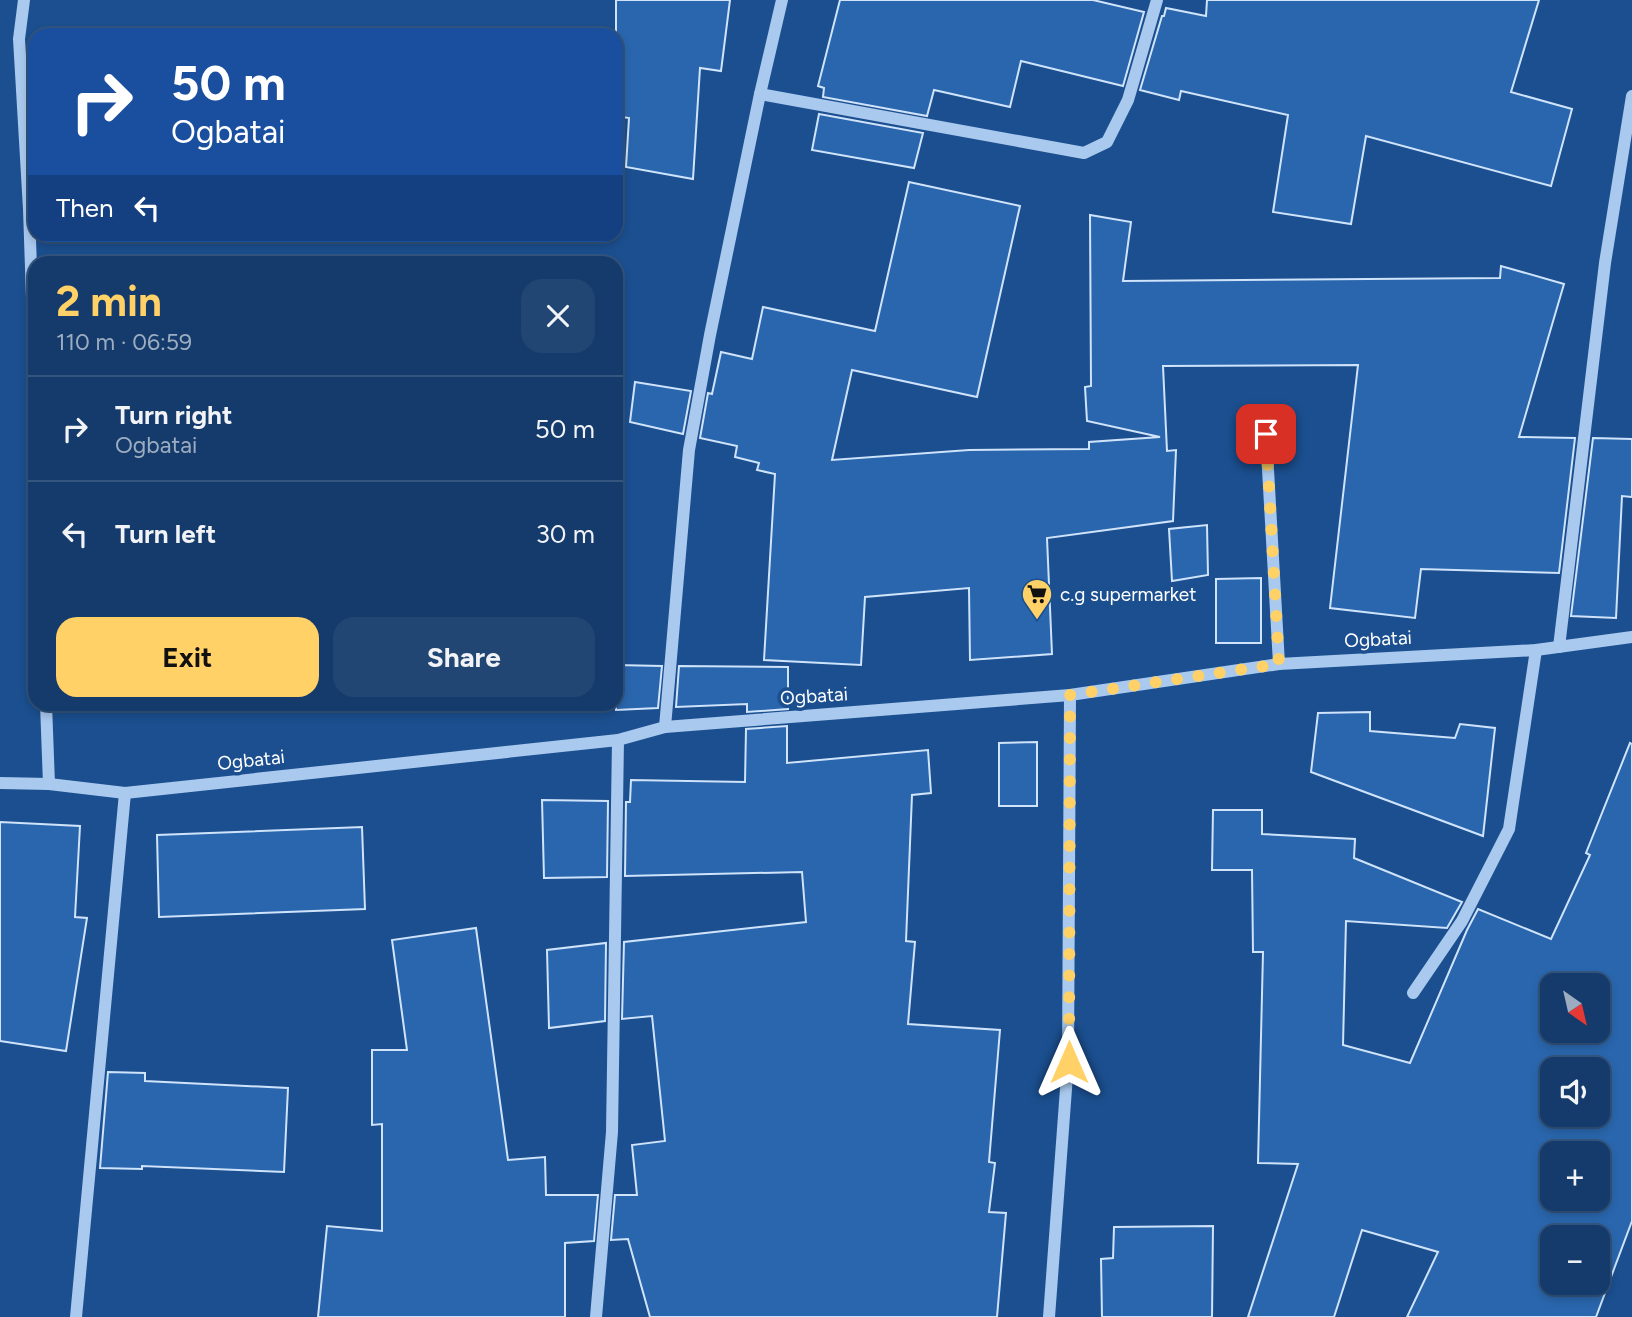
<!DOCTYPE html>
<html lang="en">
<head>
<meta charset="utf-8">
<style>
  body { margin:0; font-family:Figtree,sans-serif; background:#214673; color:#f1f3f6; height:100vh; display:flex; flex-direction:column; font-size:26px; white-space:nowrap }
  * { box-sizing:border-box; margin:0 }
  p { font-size:23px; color:#9dadc1 }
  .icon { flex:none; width:38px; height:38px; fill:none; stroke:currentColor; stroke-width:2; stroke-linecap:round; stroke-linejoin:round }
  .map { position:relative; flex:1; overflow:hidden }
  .sheet { position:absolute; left:28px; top:256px; width:595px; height:455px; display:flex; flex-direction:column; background:#143b6b; border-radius:21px; box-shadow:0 4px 10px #0003,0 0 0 2px #33557e }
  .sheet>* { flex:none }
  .guide { position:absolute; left:28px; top:28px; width:595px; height:214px; border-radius:21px; box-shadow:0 4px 10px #0003,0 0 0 2px #33557e; background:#1a4fa0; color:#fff; overflow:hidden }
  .needle { width:46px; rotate:146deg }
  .buttons { position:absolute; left:1540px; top:973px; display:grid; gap:14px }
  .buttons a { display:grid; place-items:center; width:70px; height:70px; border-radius:14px; background:#143b6b; box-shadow:0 4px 10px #0003,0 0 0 2px #33557e; font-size:35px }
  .pin { position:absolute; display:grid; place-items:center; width:60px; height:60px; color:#fff; margin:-30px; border-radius:14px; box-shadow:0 4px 10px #0006 }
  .me { position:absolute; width:77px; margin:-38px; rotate:0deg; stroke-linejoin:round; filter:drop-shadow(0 0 5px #0008) }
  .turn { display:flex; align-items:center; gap:24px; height:147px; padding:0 28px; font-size:32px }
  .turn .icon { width:91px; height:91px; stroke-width:2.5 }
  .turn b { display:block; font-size:49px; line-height:60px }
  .then { display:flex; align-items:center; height:66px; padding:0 28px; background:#0003; gap:14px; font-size:26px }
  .round { display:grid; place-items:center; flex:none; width:74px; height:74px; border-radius:21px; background:#214673 }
  .head { display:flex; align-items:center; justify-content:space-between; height:119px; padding:0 28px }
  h1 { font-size:42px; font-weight:700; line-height:52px; color:#ffd166 }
  .primary-button { display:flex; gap:14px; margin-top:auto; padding:14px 28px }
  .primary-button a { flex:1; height:80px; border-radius:21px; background:#ffd166; color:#111; font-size:28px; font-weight:700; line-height:80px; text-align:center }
  .primary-button a+a { background:#214673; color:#f1f3f6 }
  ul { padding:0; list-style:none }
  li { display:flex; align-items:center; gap:21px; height:105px; padding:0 28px; border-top:2px solid #33557e }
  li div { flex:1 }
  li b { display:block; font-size:26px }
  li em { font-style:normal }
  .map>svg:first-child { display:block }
</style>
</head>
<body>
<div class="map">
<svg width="1632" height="1317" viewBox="0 0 1632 1317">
  <rect width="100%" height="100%" fill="#1b4f8f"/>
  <g fill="#2a66ad" stroke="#cfe3fa" stroke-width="2" fill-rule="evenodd">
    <path d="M616 0H730L721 71 700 68 693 179 626 167 629 118 616 116Z"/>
    <path d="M840 0H1093L1144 12 1123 86 1021 61 1010 107 934 90 927 116 823 97 824 88 818 86Z"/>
    <path d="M1207 0H1539L1511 92 1572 109 1551 186 1366 136 1351 224 1273 212 1288 115 1181 91 1179 100 1140 90 1162 16H1164L1166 8 1206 16Z"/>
    <path d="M819 114 923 133 914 168 812 150Z"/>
    <path d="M909 182 1020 206 977 397 852 370 832 460 969 450 1089 449V442L1160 437 1087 421 1085 387 1091 386 1090 215 1131 222 1123 281 1500 278 1501 266 1564 284 1519 437 1575 438 1559 573 1421 569 1415 618 1330 608 1358 365 1163 366 1167 451 1176 450 1173 521 1047 538 1052 654 970 660 969 588 865 597 861 665 764 660 775 474 757 470 759 463 735 457 737 446 700 438 708 393 712 394 721 352 752 359 763 307 875 331Z"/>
    <path d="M635 382 691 391 683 434 630 422Z"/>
    <path d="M1593 438 1632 439V497L1622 496 1616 618 1571 616Z"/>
    <path d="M1207 525 1208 575 1172 581 1169 529Z"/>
    <path d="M1261 578V643H1216V579Z"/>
    <path d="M616 665 662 666 658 708 616 710Z"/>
    <path d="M679 666 788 667V709L747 712V704L676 707Z"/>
    <path d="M1370 712V731L1455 738 1460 724 1495 728 1483 836 1311 772 1318 713Z"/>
    <path d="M787 726V763L928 750 931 793 912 795 906 941 915 942 908 1024 1000 1030 989 1162 995 1163 989 1212 1006 1213 997 1317H650L628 1239 611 1240 615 1195H637L632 1145 665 1141 652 1016 622 1019 624 942 806 922 802 872 625 876 626 802H630L631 780 745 782 746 729Z"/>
    <path d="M1037 742V806H999V743Z"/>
    <path d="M1630 743 1632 744V1221L1596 1317H1407L1438 1252 1362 1230 1334 1317H1248L1298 1164 1258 1163 1263 952H1253L1252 870H1212L1213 810H1262V834L1355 839 1354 858 1462 902 1447 928 1346 921 1343 1045 1410 1063 1467 930 1478 909 1551 939 1590 855 1586 853ZM1552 985H1598V1031H1552ZM1552 1069H1598V1115H1552ZM1552 1153H1598V1199H1552ZM1552 1237H1598V1283H1552Z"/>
    <path d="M542 800 608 801 607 877 544 878Z"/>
    <path d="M0 822 80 826 75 917 87 918 66 1051 0 1041Z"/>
    <path d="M362 827 365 909 159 917 157 835Z"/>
    <path d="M476 928 508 1160 545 1157 546 1195H598L594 1241 565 1243V1317H318L327 1226 382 1231V1124L372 1125V1050H407L392 940Z"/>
    <path d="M606 943 605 1021 549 1028 547 950Z"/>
    <path d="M108 1072 145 1073V1081L288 1088 284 1172 142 1166V1169L100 1168Z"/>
    <path d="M1213 1226 1212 1317H1102L1101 1259 1113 1258 1114 1227Z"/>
  </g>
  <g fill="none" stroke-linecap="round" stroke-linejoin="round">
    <g stroke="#a9c9ee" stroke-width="12">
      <path d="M24 0 19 39 29 209 35 387"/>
      <path d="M760 94 1084 153 1107 142 1128 100 1157 0"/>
      <path d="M1266 434 1279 664"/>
      <path d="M1559 647 1605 263 1632 96"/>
      <path d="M46 704 49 784"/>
      <path d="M665 727 689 450 710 335 760 94 782 0"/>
      <path d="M0 783 49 784 125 793 618 740 665 727 1070 695 1279 664 1536 650 1632 637"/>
      <path d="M1413 993 1462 921 1509 829 1536 650"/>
      <path d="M76 1317 125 793"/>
      <path d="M596 1317 612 1132 618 740"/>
      <path d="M1049 1317 1068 1062 1070 695"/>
    </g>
  </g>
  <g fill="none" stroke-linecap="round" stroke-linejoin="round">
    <path stroke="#ffd166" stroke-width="12" stroke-dasharray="0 21.6" d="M1069 1062 1070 695 1279 664 1266 434"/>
  </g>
  <defs>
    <g id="supermarket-pin" transform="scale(1.575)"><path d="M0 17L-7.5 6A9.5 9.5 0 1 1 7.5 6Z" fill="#ffd166" stroke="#1b4f8f"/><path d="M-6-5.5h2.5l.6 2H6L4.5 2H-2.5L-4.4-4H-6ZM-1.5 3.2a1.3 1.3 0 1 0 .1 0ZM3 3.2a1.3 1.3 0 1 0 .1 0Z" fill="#111"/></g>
  </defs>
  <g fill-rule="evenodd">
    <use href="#supermarket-pin" x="1037" y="594"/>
  </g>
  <g text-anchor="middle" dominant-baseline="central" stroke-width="7" stroke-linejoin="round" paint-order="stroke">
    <g font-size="19" fill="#fff" stroke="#1b4f8f" text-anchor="start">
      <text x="1060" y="594">c.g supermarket</text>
    </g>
    <g font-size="19" fill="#fff" stroke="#1b4f8f">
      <text transform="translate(1378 639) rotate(-3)">Ogbatai</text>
      <text transform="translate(814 696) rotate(-4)">Ogbatai</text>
      <text transform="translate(251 760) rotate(-6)">Ogbatai</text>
    </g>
  </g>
</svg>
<div class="buttons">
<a><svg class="needle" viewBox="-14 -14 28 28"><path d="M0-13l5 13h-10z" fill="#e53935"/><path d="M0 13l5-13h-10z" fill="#9dadc1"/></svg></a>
<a><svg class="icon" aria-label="sound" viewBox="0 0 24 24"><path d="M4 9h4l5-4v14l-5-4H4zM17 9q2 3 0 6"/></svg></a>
<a>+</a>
<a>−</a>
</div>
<div class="pin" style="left:1266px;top:434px;background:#d93025"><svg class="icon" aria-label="arrive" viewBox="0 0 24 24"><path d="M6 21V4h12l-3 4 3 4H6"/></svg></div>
<svg class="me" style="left:1069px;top:1062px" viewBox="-20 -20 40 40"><path d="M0-17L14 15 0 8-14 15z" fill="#ffd166" stroke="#fff" stroke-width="4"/></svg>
<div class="guide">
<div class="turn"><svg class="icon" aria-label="right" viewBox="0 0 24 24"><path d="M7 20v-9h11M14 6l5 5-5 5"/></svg><div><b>50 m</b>Ogbatai</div></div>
<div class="then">Then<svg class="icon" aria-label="left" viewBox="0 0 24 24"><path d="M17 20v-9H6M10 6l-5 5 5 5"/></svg></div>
</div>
<section class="sheet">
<div class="head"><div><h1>2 min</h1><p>110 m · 06:59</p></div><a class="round"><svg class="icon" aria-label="close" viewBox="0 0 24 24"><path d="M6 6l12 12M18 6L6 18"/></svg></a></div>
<ul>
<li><svg class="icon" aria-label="right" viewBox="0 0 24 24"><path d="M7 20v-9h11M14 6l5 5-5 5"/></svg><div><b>Turn right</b><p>Ogbatai</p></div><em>50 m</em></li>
<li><svg class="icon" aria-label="left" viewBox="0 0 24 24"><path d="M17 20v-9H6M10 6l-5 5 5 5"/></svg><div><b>Turn left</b></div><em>30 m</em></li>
</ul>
<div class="primary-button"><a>Exit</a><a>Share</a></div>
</section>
</div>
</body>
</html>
